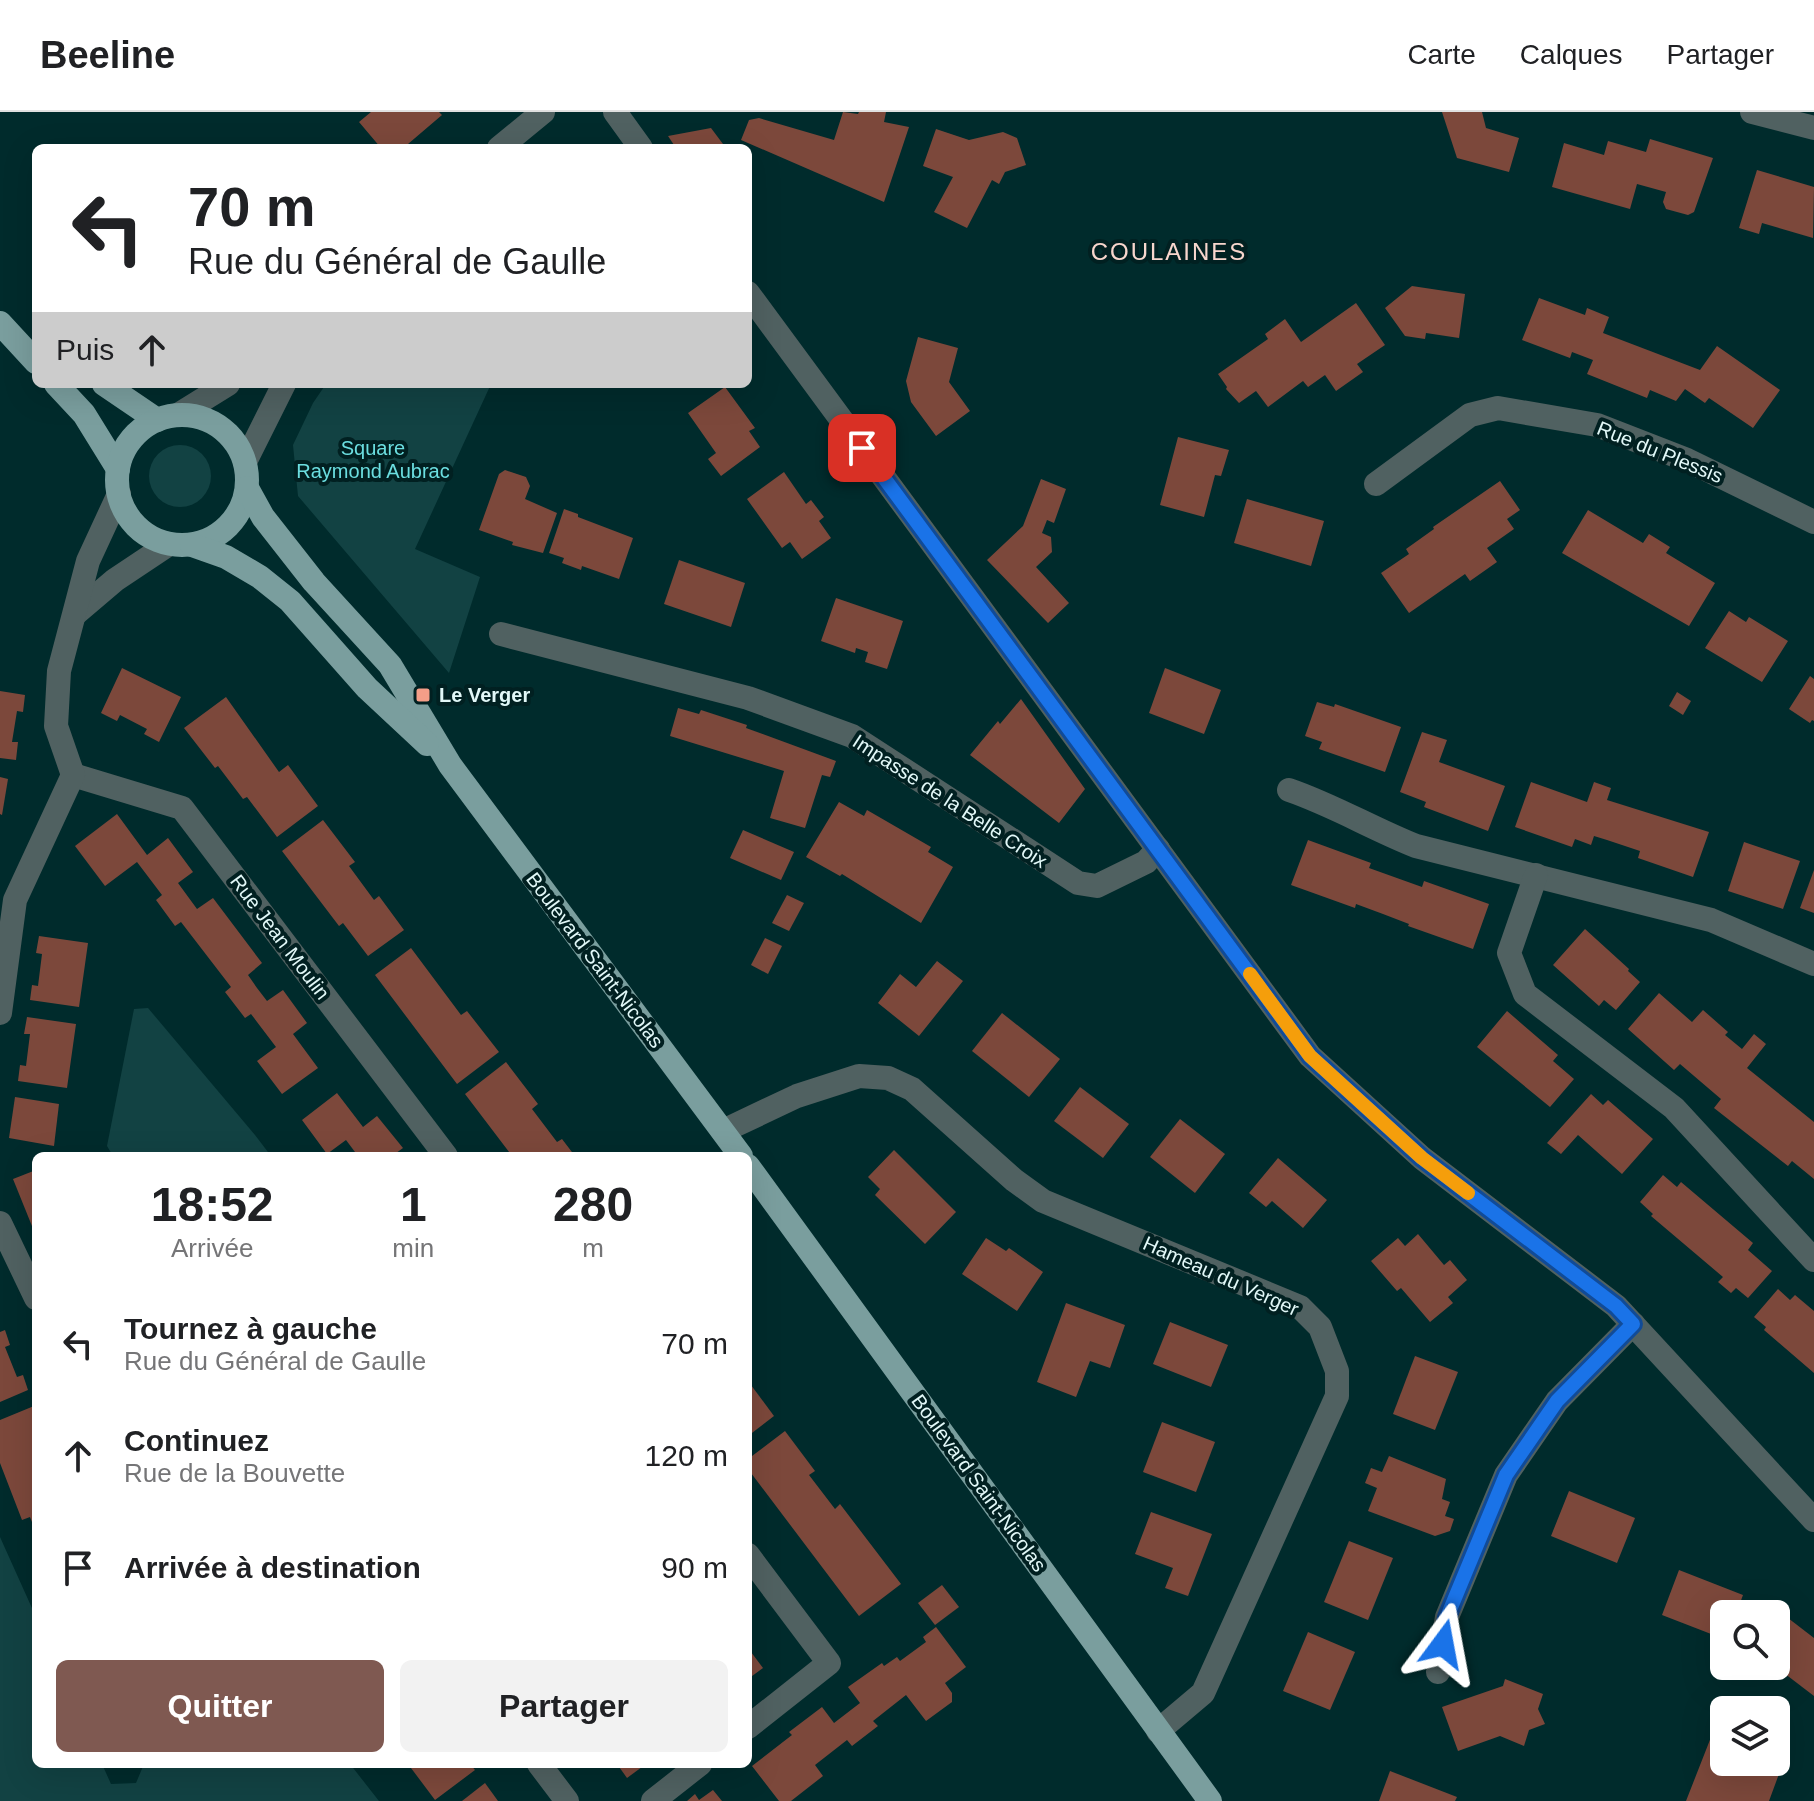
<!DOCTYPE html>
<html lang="fr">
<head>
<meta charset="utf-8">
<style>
  body { margin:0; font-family:Arial,sans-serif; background:#f2f2f2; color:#202124; height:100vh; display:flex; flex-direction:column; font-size:30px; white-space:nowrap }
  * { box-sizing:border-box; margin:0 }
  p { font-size:26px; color:#757577 }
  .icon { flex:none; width:44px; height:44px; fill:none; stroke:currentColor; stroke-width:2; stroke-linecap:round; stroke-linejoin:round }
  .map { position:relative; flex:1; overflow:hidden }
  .drawer { position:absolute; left:32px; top:1040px; width:720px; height:616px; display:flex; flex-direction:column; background:#fff; border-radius:12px; box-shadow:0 8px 32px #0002 }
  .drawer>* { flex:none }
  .banner { position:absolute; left:32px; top:32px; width:720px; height:244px; border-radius:12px; box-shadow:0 8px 32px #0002; background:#fff; color:#202124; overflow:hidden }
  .fabs { position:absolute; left:1710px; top:1488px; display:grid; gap:16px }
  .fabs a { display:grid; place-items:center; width:80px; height:80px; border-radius:12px; background:#fff; box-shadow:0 8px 32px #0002; font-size:40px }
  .pin { position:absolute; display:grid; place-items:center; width:68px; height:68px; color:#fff; margin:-34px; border-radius:16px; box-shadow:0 4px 12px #0006 }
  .me { position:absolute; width:88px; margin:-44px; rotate:13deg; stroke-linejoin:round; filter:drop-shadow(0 0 6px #0008) }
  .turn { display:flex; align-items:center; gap:28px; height:168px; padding:0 24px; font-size:36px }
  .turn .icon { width:104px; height:104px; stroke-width:2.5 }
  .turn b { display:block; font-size:56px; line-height:68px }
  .then { display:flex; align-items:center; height:76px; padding:0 24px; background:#0003; gap:16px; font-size:30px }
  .eta { display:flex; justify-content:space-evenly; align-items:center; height:136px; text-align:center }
  .eta b { font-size:48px; font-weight:700; line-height:56px }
  .action { display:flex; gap:16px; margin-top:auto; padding:16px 24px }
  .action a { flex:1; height:92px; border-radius:12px; background:#7f5951; color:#fff; font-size:32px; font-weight:700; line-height:92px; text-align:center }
  .action a+a { background:#f2f2f2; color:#202124 }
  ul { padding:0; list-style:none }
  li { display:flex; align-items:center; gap:24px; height:112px; padding:0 24px }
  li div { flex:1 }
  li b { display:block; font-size:30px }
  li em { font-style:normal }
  header { display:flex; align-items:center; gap:48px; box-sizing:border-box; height:112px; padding:0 40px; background:#fff; border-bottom:2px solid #e0e0e0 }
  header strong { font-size:38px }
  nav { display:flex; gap:44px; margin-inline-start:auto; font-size:28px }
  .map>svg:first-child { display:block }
</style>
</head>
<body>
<header>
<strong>Beeline</strong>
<nav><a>Carte</a><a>Calques</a><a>Partager</a></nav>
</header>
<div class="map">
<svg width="1814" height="1689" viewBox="0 0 1814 1689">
  <rect width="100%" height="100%" fill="#002b2c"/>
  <g fill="#124243">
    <path d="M326 272H491L415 437 480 465 449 561 298 384 293 333 313 291Z"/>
    <circle cx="180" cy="364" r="31"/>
    <path d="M148 896 255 1023 271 1044H113L107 1034 134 897Z"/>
    <path d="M0 1425 36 1505V1652H102L111 1672 136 1671 144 1652H350L379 1689H0Z"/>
  </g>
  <g fill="#7c483b">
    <path d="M371 0H439L442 3 408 32 412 36H381L359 10Z"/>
    <path d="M843 0 858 2 859 0H886L884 10 909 15 884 90 741 28 749 8 759 6 834 28Z"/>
    <path d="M1442 0H1482L1486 16 1519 26 1509 60 1457 46Z"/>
    <path d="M711 16 726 36H676L668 24Z"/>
    <path d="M936 17 969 28 1003 20 1017 26 1026 53 1005 60 999 72 992 68 967 116 934 100 953 65 923 54Z"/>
    <path d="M1650 27 1713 46 1694 100 1688 103 1666 97 1663 90 1666 80 1637 72 1630 97 1552 75 1564 31 1604 43 1608 29 1646 40Z"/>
    <path d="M1757 58 1814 75 1813 126 1762 111 1759 122 1739 116Z"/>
    <path d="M1412 174 1465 182 1459 226 1426 221 1425 227 1405 224 1385 196Z"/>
    <path d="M1539 186 1585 203 1587 196 1609 205 1603 221 1700 258 1717 234 1780 278 1753 316 1709 286 1705 291 1685 277 1676 289 1650 278 1647 286 1587 262 1593 248 1572 240 1570 246 1522 228Z"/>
    <path d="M1356 191 1385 233 1357 252 1363 260 1336 279 1325 263 1308 275 1303 269 1268 295 1256 279 1239 291 1226 277 1227 275 1218 262 1268 227 1265 222 1285 207 1301 230Z"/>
    <path d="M918 225 958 236 949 270 970 299 936 324 911 290 906 269Z"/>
    <path d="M725 275 755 316 749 319 760 335 721 364 708 347 716 341 688 301Z"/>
    <path d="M1178 325 1229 338 1221 364 1215 363 1204 405 1160 393Z"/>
    <path d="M505 358 526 365 530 374 525 387 557 401 543 441 512 433 513 430 479 418 499 362Z"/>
    <path d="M784 360 806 392 811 388 824 405 819 409 831 426 802 447 790 430 782 436 747 387Z"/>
    <path d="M1041 367 1066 377 1054 411 1047 408 1042 421 1051 425 1052 440 1036 455 1069 491 1048 511 987 448 1023 414Z"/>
    <path d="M1500 369 1520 398 1507 407 1514 417 1487 436 1497 450 1470 469 1465 462 1409 501 1381 461 1409 442 1406 437 1434 417 1433 415Z"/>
    <path d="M1247 387 1324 409 1311 454 1234 431Z"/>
    <path d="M564 397 578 402V405L633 426 619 467 582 454 581 458 562 451 564 446 549 441Z"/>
    <path d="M1588 398 1643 431 1649 422 1670 435 1666 441 1715 471 1689 514 1562 441Z"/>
    <path d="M679 448 745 471 731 515 664 492Z"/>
    <path d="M836 486 903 509 887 557 865 550 868 540 856 536 855 541 821 529Z"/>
    <path d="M1729 499 1746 510 1749 505 1788 529 1762 570 1705 536Z"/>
    <path d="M122 556 181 585 159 630 144 622 147 617 120 603 117 609 101 601Z"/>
    <path d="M1165 556 1221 578 1204 622 1149 601Z"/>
    <path d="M1810 564 1814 567V609L1812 608 1810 611 1789 597Z"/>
    <path d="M0 579 25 583 23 600 17 599 12 630H18L16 648 0 646Z"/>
    <path d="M1677 580 1691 589 1683 603 1669 594Z"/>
    <path d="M226 585 279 660 288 653 318 694 277 725 247 685 243 687 218 654 215 656 184 616Z"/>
    <path d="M1021 587 1085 677 1059 711 970 643 998 609 1000 612Z"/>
    <path d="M1317 590 1334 595 1335 592 1401 615 1385 660 1319 637 1322 630 1305 624Z"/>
    <path d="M678 596 699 602 701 598 747 613 746 616 836 649 830 665 822 663 805 716 770 706 784 659 670 624Z"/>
    <path d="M1422 620 1447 628 1439 650 1505 674 1488 719 1424 695 1426 690 1400 680Z"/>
    <path d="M0 665 8 667 2 703 0 702Z"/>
    <path d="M1531 670 1587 690 1594 670 1611 676 1607 688 1709 720 1693 765 1638 746 1640 739 1607 728 1594 724 1591 733 1575 727 1572 735 1515 715Z"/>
    <path d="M839 690 864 704 867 698 931 735 928 740 953 755 921 811 842 762 840 764 806 745Z"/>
    <path d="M117 702 147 743 168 726 193 760 178 771 197 797 213 786 262 851 248 863 257 876 267 889 283 878 307 911 293 922 318 956 282 982 257 949 276 935 251 902 245 906 225 880 231 875 181 810 175 814 156 788 162 783 137 750 105 774 75 734Z"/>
    <path d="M323 708 355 750 349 754 374 788 379 784 404 818 368 844 343 811 339 814 282 739Z"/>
    <path d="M743 718 794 740 781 768 730 746Z"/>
    <path d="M1308 728 1371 751 1369 756 1422 775 1424 769 1489 792 1473 837 1408 814 1409 812 1383 802 1356 792 1355 796 1291 773Z"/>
    <path d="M1744 730 1800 749 1783 797 1728 779Z"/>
    <path d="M1814 758V801L1800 796Z"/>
    <path d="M787 783 804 791 789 819 772 811Z"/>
    <path d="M1585 817 1629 857 1628 859 1640 870 1616 898 1604 888 1599 894 1553 853Z"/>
    <path d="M39 824 88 831 79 895 30 888 32 873 38 874 42 842 36 841Z"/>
    <path d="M765 826 782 834 768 862 751 853Z"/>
    <path d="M411 836 461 903 467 899 499 940 457 972 375 863Z"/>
    <path d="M937 849 963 869 919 924 878 891 900 862 916 875Z"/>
    <path d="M1659 881 1692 910 1703 898 1728 920 1725 923 1742 937 1754 922 1766 932 1747 956 1814 1010V1067L1792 1049 1788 1054 1714 996 1721 987 1680 952 1674 958 1628 917Z"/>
    <path d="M1507 899 1558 943 1553 949 1574 967 1550 995 1477 935Z"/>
    <path d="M1002 901 1060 947 1029 985 972 939Z"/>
    <path d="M27 905 76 912 67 976 18 969 20 953 26 954 30 922H24Z"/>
    <path d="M506 950 538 992 532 997 557 1030 562 1027 575 1044H512L465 982Z"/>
    <path d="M1080 975 1129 1012 1103 1046 1054 1009Z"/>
    <path d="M337 981 363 1015 377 1004 403 1036 392 1044H358L346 1028 327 1042 302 1008Z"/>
    <path d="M1591 982 1603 993 1608 988 1653 1027 1622 1062 1578 1023 1561 1042 1547 1031Z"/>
    <path d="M15 985 59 992 54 1034 9 1026Z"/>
    <path d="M1180 1007 1225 1042 1195 1081 1150 1045Z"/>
    <path d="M894 1038 956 1100 925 1132 875 1083 880 1077 868 1065Z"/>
    <path d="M1278 1046 1327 1088 1303 1116 1272 1089 1266 1095 1249 1081Z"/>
    <path d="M36 1058V1124L13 1067Z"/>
    <path d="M1663 1063 1677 1075 1681 1070 1753 1131 1748 1138 1772 1159 1748 1186 1736 1176 1731 1181 1718 1170 1723 1165 1651 1104 1653 1102 1640 1090Z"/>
    <path d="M1418 1122 1444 1153 1450 1148 1467 1168 1448 1185 1453 1191 1430 1210 1401 1176 1397 1179 1371 1149 1398 1126 1405 1134Z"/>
    <path d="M986 1126 1006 1139 1009 1136 1043 1160 1017 1199 962 1162Z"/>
    <path d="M1778 1177 1790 1188 1795 1183 1814 1199V1261L1764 1218 1766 1215 1754 1205Z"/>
    <path d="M1066 1191 1125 1213 1110 1256 1090 1249 1076 1285 1037 1270Z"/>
    <path d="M1170 1210 1228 1233 1211 1275 1153 1252Z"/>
    <path d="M5 1218 10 1233 5 1235 17 1265 23 1263 28 1278 0 1290V1220Z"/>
    <path d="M1415 1244 1458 1260 1435 1318 1393 1302Z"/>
    <path d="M748 1269 774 1304 748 1324Z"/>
    <path d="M34 1294 36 1300V1420L30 1405 22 1408 0 1351V1308Z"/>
    <path d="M1162 1310 1215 1330 1196 1380 1143 1360Z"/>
    <path d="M785 1319 815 1359 809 1363 835 1397 840 1392 901 1472 859 1504 748 1357V1347Z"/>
    <path d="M1389 1344 1446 1367 1442 1387 1450 1390 1445 1404 1454 1407 1450 1419 1435 1424 1368 1399 1377 1376 1365 1371 1371 1356 1382 1360Z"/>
    <path d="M1569 1379 1635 1406 1617 1451 1551 1424Z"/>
    <path d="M1151 1400 1212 1422 1188 1484 1165 1476 1173 1456 1135 1442Z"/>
    <path d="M1349 1429 1393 1446 1368 1508 1324 1490Z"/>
    <path d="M1679 1458 1743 1483 1736 1502H1724V1527L1662 1503Z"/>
    <path d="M942 1473 959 1495 935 1513 918 1491Z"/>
    <path d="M1788 1506 1814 1526V1584L1776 1555V1522Z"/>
    <path d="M936 1515 966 1555 945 1571 952 1581V1590L926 1609 906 1583 873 1609 878 1614 852 1634 847 1628 815 1653 823 1664 791 1689H779L752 1654 792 1623 789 1620 822 1595 834 1611 860 1591 848 1575 882 1551 884 1554 897 1545 900 1549 926 1530 923 1525Z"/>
    <path d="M1308 1520 1355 1540 1330 1598 1283 1579Z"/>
    <path d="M748 1536 763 1556 748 1567Z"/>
    <path d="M1505 1567 1543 1582 1538 1597 1545 1612 1529 1618 1524 1634 1500 1624 1458 1639 1442 1595 1503 1574Z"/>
    <path d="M1715 1615 1724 1618V1650H1776V1639L1786 1643 1769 1689H1686Z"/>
    <path d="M408 1652H470L475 1658 435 1688Z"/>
    <path d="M617 1652H646L627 1666Z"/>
    <path d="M1390 1659 1457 1685 1455 1689H1379Z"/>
    <path d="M485 1671 498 1689H462Z"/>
    <path d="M713 1678 722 1689H687L695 1682 699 1688Z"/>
  </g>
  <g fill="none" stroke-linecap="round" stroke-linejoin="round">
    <g stroke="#506161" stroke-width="24">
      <path d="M615 0 641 36"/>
      <path d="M1752 0 1814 16"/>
      <path d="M499 36 543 0"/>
      <path d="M748 181 1310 944 1422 1046 1616 1194 1814 1408"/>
      <path d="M178 303 228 272"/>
      <path d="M245 350 284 272"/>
      <path d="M1376 372 1470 303 1498 296 1597 313 1687 348 1814 410"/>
      <path d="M75 502 115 468 169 432"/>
      <path d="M501 522 748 586 852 624 1078 771 1097 774 1146 750 1158 737"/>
      <path d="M73 663 182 696 446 1044"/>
      <path d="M1289 678C1333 693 1373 717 1416 734L1711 808 1814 852"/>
      <path d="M1536 763 1509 841 1525 882 1674 996 1814 1148"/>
      <path d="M0 901 15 788 73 663 56 614 59 559 88 449 119 382"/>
      <path d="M723 1019 797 984 859 964 888 966 912 977 1014 1068 1043 1089 1300 1195 1320 1215 1337 1259V1284L1203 1581 1158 1619"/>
      <path d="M0 1111 36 1186"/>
      <path d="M748 1443 829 1551 748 1615"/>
      <path d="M1438 1560 1447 1505 1506 1363 1557 1289 1633 1212"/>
      <path d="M539 1652 567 1689"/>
      <path d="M653 1689 700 1652"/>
    </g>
    <g stroke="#7a9e9e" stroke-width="24">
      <path d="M0 211 36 250"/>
      <path d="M56 272 84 302 118 357"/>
      <path d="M104 272 157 308"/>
      <circle cx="182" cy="368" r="65"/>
      <path d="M247 376 263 405 314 470 390 553 450 653 741 1044"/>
      <path d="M192 433 226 445 260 465 290 489 367 576 427 632"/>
      <path d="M748 1054 1210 1689"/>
    </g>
  </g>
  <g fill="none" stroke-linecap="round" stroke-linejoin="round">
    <g stroke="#114b97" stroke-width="20">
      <path id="route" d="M862 336 1310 944 1422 1046 1616 1194 1633 1212 1557 1289 1506 1363 1447 1505 1443 1532"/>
    </g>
    <use href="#route" stroke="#1a73e8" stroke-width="14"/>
    <path stroke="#f59e0b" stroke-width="14" d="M1250 862 1310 944 1422 1046 1468 1081"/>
  </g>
  <rect fill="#f49e88" stroke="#012021" stroke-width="3" x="415" y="575" width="16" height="16" rx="4"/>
  <g text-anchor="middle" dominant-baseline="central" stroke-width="8" stroke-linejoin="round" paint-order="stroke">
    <g font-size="20" fill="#6bdee0" stroke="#012021">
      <text x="373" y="336">Square<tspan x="373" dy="23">Raymond Aubrac</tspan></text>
    </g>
    <g font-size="20" fill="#e2f8f8" stroke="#012021">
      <text transform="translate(1660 340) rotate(22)">Rue du Plessis</text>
      <text transform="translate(950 689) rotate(33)">Impasse de la Belle Croix</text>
      <text transform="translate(280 825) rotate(53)">Rue Jean Moulin</text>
      <text transform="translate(595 848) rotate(53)">Boulevard Saint-Nicolas</text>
      <text transform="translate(1221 1164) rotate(24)">Hameau du Verger</text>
      <text transform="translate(979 1371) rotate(54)">Boulevard Saint-Nicolas</text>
    </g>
    <g font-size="20" font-weight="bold" fill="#e2f8f8" stroke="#012021" text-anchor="start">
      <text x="439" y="583">Le Verger</text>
    </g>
    <g font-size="24" letter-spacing="2" fill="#f8d6cd" stroke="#012021">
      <text x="1169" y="139">COULAINES</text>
    </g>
  </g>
</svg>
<div class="fabs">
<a><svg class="icon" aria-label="search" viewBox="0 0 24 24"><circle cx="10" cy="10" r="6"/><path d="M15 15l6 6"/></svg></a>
<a><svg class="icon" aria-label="layers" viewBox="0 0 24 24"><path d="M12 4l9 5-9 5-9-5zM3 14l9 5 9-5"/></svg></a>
</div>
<div class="pin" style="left:862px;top:336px;background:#d93025"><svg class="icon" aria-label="arrive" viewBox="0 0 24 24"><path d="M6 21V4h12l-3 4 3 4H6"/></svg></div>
<svg class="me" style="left:1443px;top:1532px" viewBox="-20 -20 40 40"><path d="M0-17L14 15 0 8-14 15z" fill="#1a73e8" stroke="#fff" stroke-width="4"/></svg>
<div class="banner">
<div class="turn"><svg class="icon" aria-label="left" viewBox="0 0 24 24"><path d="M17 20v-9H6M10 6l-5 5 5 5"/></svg><div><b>70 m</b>Rue du Général de Gaulle</div></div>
<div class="then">Puis<svg class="icon" aria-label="ahead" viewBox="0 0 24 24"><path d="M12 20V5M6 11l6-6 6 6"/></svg></div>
</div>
<section class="drawer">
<div class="eta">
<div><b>18:52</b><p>Arrivée</p></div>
<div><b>1</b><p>min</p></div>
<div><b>280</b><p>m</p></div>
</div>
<ul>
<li><svg class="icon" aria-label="left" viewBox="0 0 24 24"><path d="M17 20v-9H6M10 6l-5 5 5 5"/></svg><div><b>Tournez à gauche</b><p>Rue du Général de Gaulle</p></div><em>70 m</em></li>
<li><svg class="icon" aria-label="ahead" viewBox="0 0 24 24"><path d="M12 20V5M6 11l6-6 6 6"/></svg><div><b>Continuez</b><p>Rue de la Bouvette</p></div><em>120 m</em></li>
<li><svg class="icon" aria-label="arrive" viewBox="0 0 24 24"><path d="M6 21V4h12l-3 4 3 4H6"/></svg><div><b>Arrivée à destination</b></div><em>90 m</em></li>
</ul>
<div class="action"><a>Quitter</a><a>Partager</a></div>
</section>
</div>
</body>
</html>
